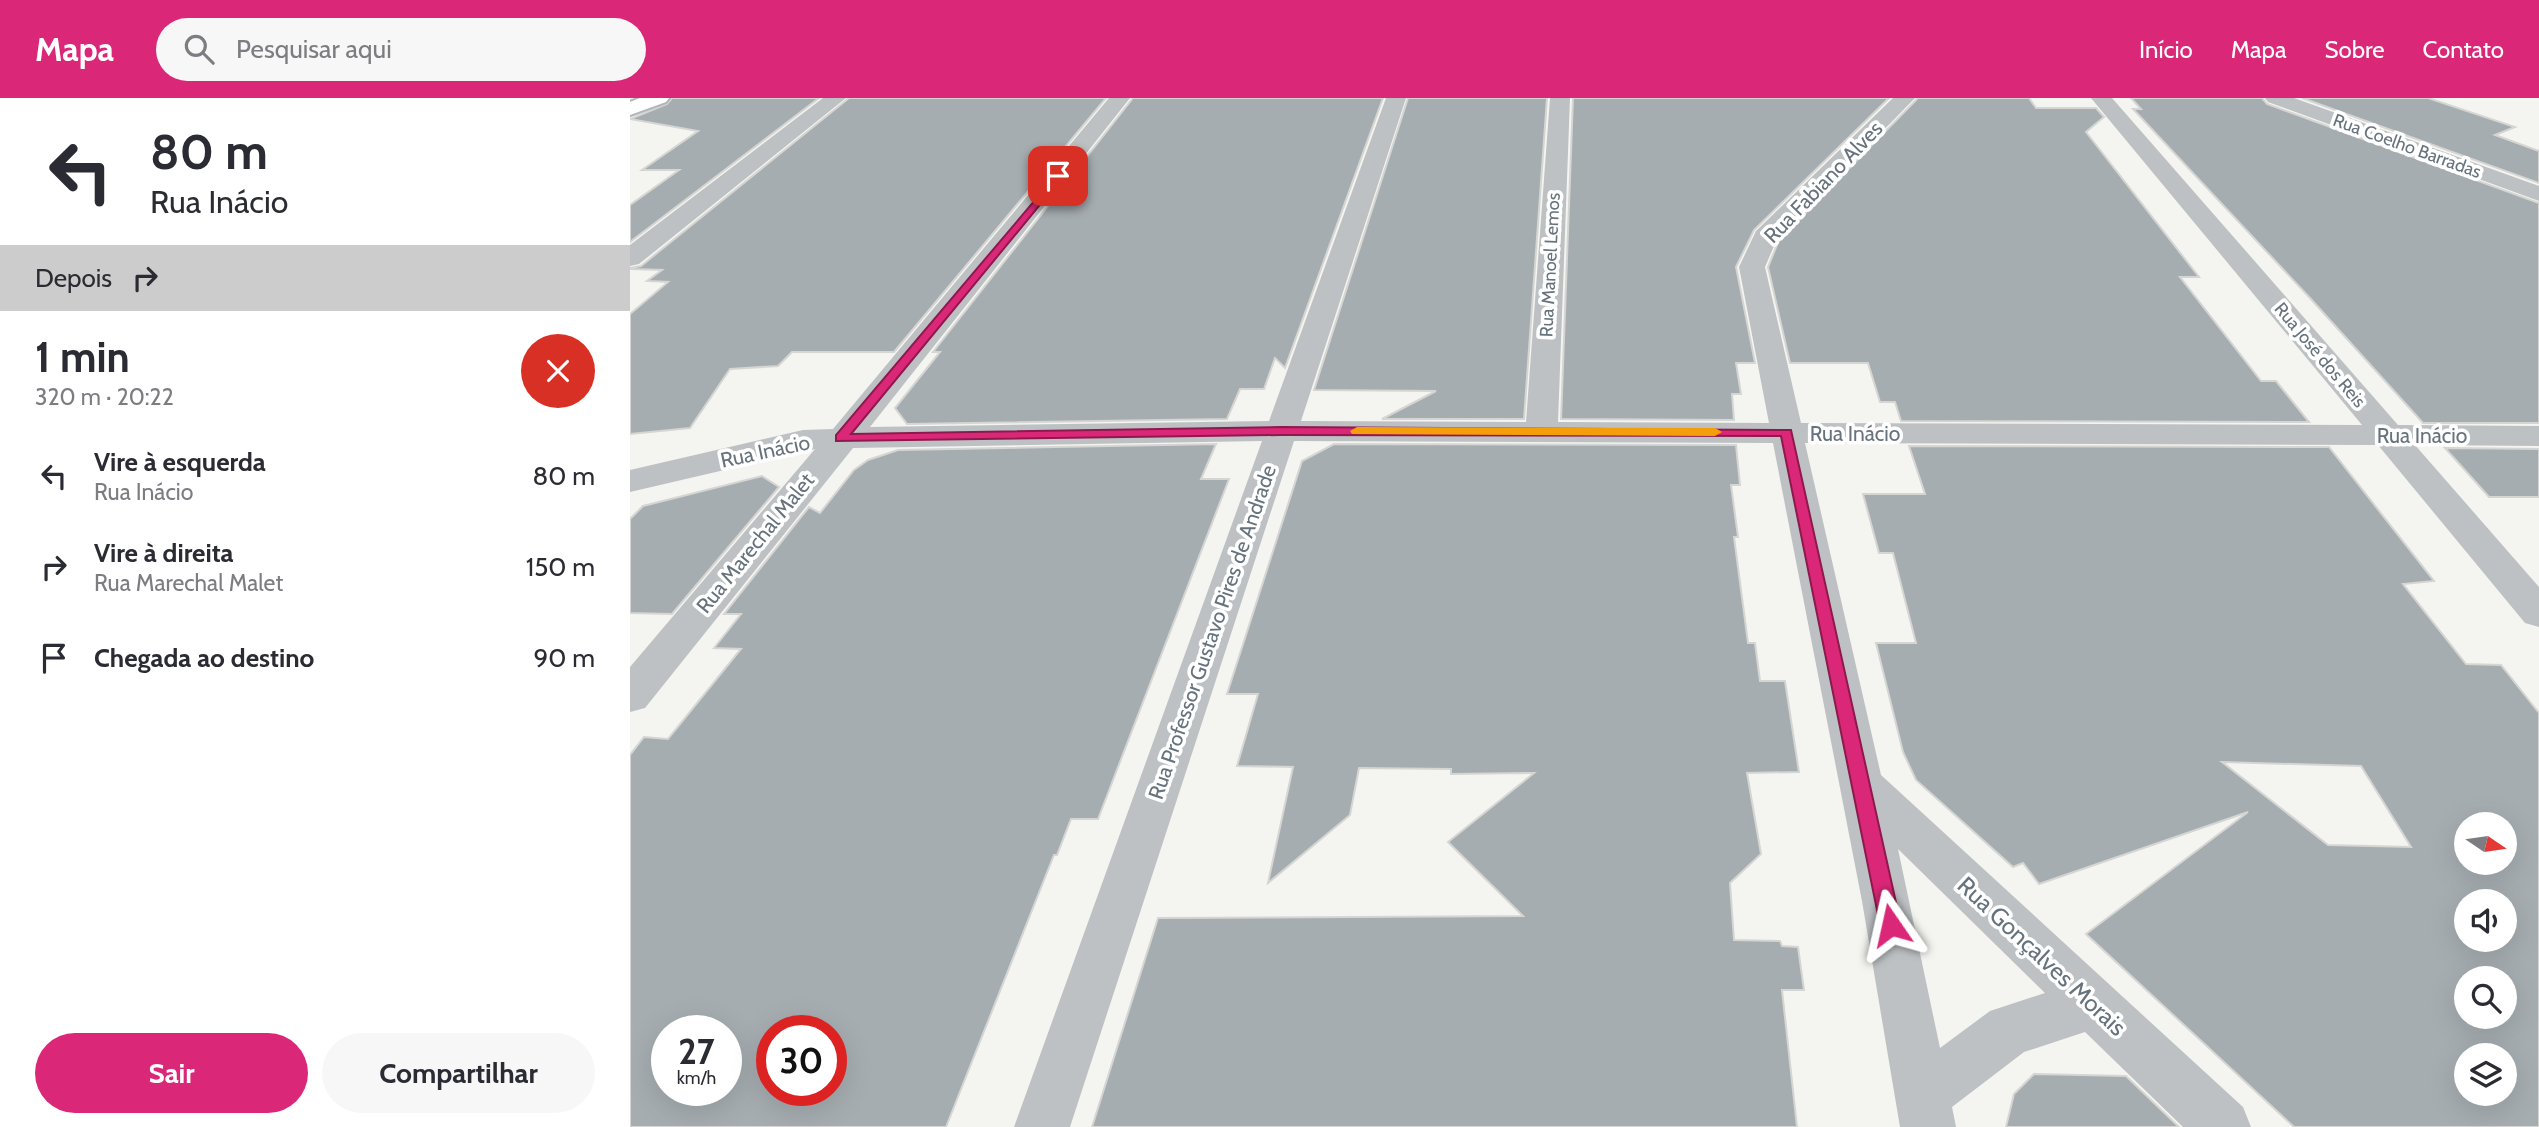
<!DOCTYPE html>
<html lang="pt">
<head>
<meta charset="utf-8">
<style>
  body { margin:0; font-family:Cabin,sans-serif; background:#f7f7f7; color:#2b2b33; height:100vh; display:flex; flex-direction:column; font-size:26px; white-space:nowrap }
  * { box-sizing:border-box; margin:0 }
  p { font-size:23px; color:#7c7c81 }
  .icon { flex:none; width:38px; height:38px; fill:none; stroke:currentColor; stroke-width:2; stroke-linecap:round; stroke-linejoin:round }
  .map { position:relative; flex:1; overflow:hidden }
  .details { display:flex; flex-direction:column; background:#fff; width:630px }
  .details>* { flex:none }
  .guide { background:#fff; color:#2b2b33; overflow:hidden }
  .needle { width:46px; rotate:103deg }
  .buttons { position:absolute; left:1824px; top:714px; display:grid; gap:14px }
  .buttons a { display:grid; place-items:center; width:63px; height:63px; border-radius:50%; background:#fff; box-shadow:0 7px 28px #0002; font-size:35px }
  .speed { position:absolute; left:21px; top:917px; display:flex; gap:14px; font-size:35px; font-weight:700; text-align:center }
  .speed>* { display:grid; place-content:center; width:91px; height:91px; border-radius:50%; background:#fff; box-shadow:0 7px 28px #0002; line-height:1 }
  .speed small { font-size:18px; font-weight:400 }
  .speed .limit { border:10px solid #d22; background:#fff; color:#111 }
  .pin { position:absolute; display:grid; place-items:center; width:60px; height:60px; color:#fff; margin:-30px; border-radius:14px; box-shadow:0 4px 10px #0006 }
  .me { position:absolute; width:77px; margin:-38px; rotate:349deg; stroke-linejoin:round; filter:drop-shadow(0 0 5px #0008) }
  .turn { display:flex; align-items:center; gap:24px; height:147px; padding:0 35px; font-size:32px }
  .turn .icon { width:91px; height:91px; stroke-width:2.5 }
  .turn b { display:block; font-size:49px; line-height:60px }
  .then { display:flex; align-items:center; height:66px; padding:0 35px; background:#0003; gap:14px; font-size:26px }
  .round { display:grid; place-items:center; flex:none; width:74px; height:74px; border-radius:37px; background:#f7f7f7 }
  .summary { display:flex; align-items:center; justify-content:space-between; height:119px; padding:0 35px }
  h1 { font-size:42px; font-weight:700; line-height:52px }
  .action { display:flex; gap:14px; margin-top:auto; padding:14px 35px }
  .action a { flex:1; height:80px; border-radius:42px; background:#db2777; color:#fff; font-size:28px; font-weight:700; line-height:80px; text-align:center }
  .action a+a { background:#f7f7f7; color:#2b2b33 }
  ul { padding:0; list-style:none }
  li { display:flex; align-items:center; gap:21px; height:91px; padding:0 35px }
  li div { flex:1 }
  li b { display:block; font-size:26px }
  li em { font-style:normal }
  header { display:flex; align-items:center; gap:42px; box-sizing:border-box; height:98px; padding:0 35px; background:#db2777; color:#fff }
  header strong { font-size:33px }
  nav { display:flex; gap:38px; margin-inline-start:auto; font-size:24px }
  .search { width:490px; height:63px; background:#f7f7f7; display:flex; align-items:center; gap:18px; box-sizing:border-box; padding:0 24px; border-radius:38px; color:#7c7c81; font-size:26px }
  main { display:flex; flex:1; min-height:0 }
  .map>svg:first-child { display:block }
</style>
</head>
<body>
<header>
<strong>Mapa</strong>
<div class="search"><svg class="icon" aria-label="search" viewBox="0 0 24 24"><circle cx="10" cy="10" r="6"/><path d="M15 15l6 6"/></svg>Pesquisar aqui</div>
<nav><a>Início</a><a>Mapa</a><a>Sobre</a><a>Contato</a></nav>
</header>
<main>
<section class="details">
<div class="guide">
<div class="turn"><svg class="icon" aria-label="left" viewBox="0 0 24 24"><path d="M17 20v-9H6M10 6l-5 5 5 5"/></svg><div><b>80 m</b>Rua Inácio</div></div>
<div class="then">Depois<svg class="icon" aria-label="right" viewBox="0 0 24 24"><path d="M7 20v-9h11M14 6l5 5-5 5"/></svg></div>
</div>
<div class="summary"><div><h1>1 min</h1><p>320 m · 20:22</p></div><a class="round" style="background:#d93025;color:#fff"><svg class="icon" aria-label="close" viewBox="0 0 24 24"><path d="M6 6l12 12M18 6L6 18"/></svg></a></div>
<ul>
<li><svg class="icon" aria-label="left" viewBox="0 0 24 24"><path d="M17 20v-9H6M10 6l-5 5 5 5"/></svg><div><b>Vire à esquerda</b><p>Rua Inácio</p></div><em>80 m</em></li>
<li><svg class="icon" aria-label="right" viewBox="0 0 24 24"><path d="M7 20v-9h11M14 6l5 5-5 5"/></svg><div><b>Vire à direita</b><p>Rua Marechal Malet</p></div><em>150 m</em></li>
<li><svg class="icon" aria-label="arrive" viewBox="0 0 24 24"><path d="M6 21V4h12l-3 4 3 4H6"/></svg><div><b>Chegada ao destino</b></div><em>90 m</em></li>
</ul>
<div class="action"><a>Sair</a><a>Compartilhar</a></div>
</section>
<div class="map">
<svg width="1909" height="1029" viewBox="0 0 1909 1029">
  <rect width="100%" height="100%" fill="#f4f4f0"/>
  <g fill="#a6adb1" stroke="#d5d5d3" stroke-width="2" fill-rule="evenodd">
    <path d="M42 0H189L0 144V107L49 72H12L68 33 0 21 37 6Z"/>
    <path d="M219 0H476L264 254H162L148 268 100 271 60 330 0 336V216L38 184 17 183 32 172 0 171V170L11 168Z"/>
    <path d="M503 0H753L655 270 645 260 634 291H610L597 321 277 326 265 310 310 254H303Z"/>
    <path d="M778 0H917L894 321H752L806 293 684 292Z"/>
    <path d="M943 0H1259L1124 132 1106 169 1125 265H1106L1111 296H1102L1104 322 931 321Z"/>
    <path d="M1288 0H1399L1406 10H1466L1474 19 1456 34 1569 179H1550L1631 283H1646L1679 324 1271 323 1265 304H1250L1238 265H1160L1138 169 1149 142Z"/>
    <path d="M1501 0H1632L1637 6 1909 105V325H1793L1680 200 1503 11H1511Z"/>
    <path d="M1672 0H1798L1885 29 1865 37 1909 53V85Z"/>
    <path d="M586 346 571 381H599L468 721H441L427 757H424L316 1029H0V657L14 639 38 641 111 551 84 550 111 516H94L179 409 190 415 224 372 238 362 268 352ZM37 933H96V992H37ZM142 933H201V992H142Z"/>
    <path d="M704 346 1106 347 1110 387H1101L1108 439H1104L1118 545H1125L1130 583H1155L1169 674 1117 675 1131 756 1100 785 1104 842 1150 843 1152 848 1168 849 1174 892H1152L1167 1029H462L528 820 893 818 818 744 904 675 821 676V671L729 670 720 717 638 785 663 669 607 668 628 596H597L672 363Z"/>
    <path d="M1279 348 1699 349 1804 483 1773 486 1836 566 1871 567 1909 615V1029H1664L1456 836 1618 714 1409 786 1393 765 1383 769 1286 682 1273 654 1246 545H1286L1263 455H1249L1233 396H1295ZM1592 664 1731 668 1781 749 1698 747ZM1836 726H1874V765H1836ZM1836 803H1874V842H1836ZM1836 880H1874V919H1836ZM1836 957H1874V996H1836Z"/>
    <path d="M1815 350 1909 351V399H1859Z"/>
    <path d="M132 378 149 389 42 516 0 515V421L13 408Z"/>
    <path d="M1404 976 1496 978 1549 1029H1376L1384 996Z"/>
  </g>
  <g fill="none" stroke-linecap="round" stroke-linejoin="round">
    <g stroke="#b2b6ba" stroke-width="4">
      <path id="secondary" d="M10 0H39L36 4 0 17V4Z"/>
    </g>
    <g fill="#bdc1c3" fill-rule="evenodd">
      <path d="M193 0H216L9 166 0 168V147Z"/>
      <path d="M479 0H500L240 329 639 323 756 0H776L671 323 896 324 920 0H940L928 324 1139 325 1109 169 1126 133 1263 0H1285L1147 141 1135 169 1171 325 1732 327 1461 0H1482L1768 327 1909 328V348L1785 347 1909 489V529L1895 525 1748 347 1175 345 1251 677 1613 1009 1621 1029H1553L1455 934 1394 954 1322 1009 1326 1029H1270L1232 803 1143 345 664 343 440 1029H384L632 343 223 350 15 610 0 614V569L185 351 0 394V372L173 332 203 331ZM1268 751 1415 895 1360 913 1310 950Z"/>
      <path d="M1635 0H1664L1909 88V103L1638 4Z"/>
    </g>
    <use href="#secondary" fill="#fff" fill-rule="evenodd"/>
  </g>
  <path fill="#db2777" stroke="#8e194d" stroke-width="2" d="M428 75 433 78 432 80 221 336 651 329 1161 332 1271 827 1268 834 1261 837 1253 834 1250 827 1151 338 651 337 206 343V337Z"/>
  <path fill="#f59e0b" d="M727 329 1085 330 1092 334 1085 338 722 336 720 333Z"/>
  <g text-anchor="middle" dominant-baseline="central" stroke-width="7" stroke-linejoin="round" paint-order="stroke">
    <g font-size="18" fill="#66737d" stroke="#fff">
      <text transform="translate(1777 48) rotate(20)">Rua Coelho Barradas</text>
      <text transform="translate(920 167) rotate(-87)">Rua Manoel Lemos</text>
      <text transform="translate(1690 257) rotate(50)">Rua José dos Reis</text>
    </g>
    <g font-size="21" fill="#66737d" stroke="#fff">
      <text transform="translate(1193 84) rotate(-46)">Rua Fabiano Alves</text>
      <text x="1225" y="335">Rua Inácio</text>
      <text x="1792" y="337">Rua Inácio</text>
      <text transform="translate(135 353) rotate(-12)">Rua Inácio</text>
      <text transform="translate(125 445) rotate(-51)">Rua Marechal Malet</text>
      <text transform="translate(582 534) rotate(-71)">Rua Professor Gustavo Pires de Andrade</text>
    </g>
    <g font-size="24" fill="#66737d" stroke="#fff">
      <text transform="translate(1412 858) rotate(43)">Rua Gonçalves Morais</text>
    </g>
  </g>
</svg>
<div class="buttons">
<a><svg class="needle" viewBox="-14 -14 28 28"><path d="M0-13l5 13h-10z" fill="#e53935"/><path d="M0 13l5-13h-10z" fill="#7c7c81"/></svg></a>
<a><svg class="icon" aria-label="sound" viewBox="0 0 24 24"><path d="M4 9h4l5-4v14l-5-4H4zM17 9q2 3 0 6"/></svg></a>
<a><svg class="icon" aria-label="search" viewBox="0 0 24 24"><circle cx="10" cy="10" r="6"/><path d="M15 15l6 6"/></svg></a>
<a><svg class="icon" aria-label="layers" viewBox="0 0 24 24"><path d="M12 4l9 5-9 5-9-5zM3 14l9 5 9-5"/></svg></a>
</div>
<div class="speed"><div>27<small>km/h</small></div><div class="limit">30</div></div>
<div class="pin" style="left:428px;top:78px;background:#d93025"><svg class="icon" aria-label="arrive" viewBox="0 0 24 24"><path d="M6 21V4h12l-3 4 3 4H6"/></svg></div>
<svg class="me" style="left:1261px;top:827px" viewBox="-20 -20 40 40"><path d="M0-17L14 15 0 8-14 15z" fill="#db2777" stroke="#fff" stroke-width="4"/></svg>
</div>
</main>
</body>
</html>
